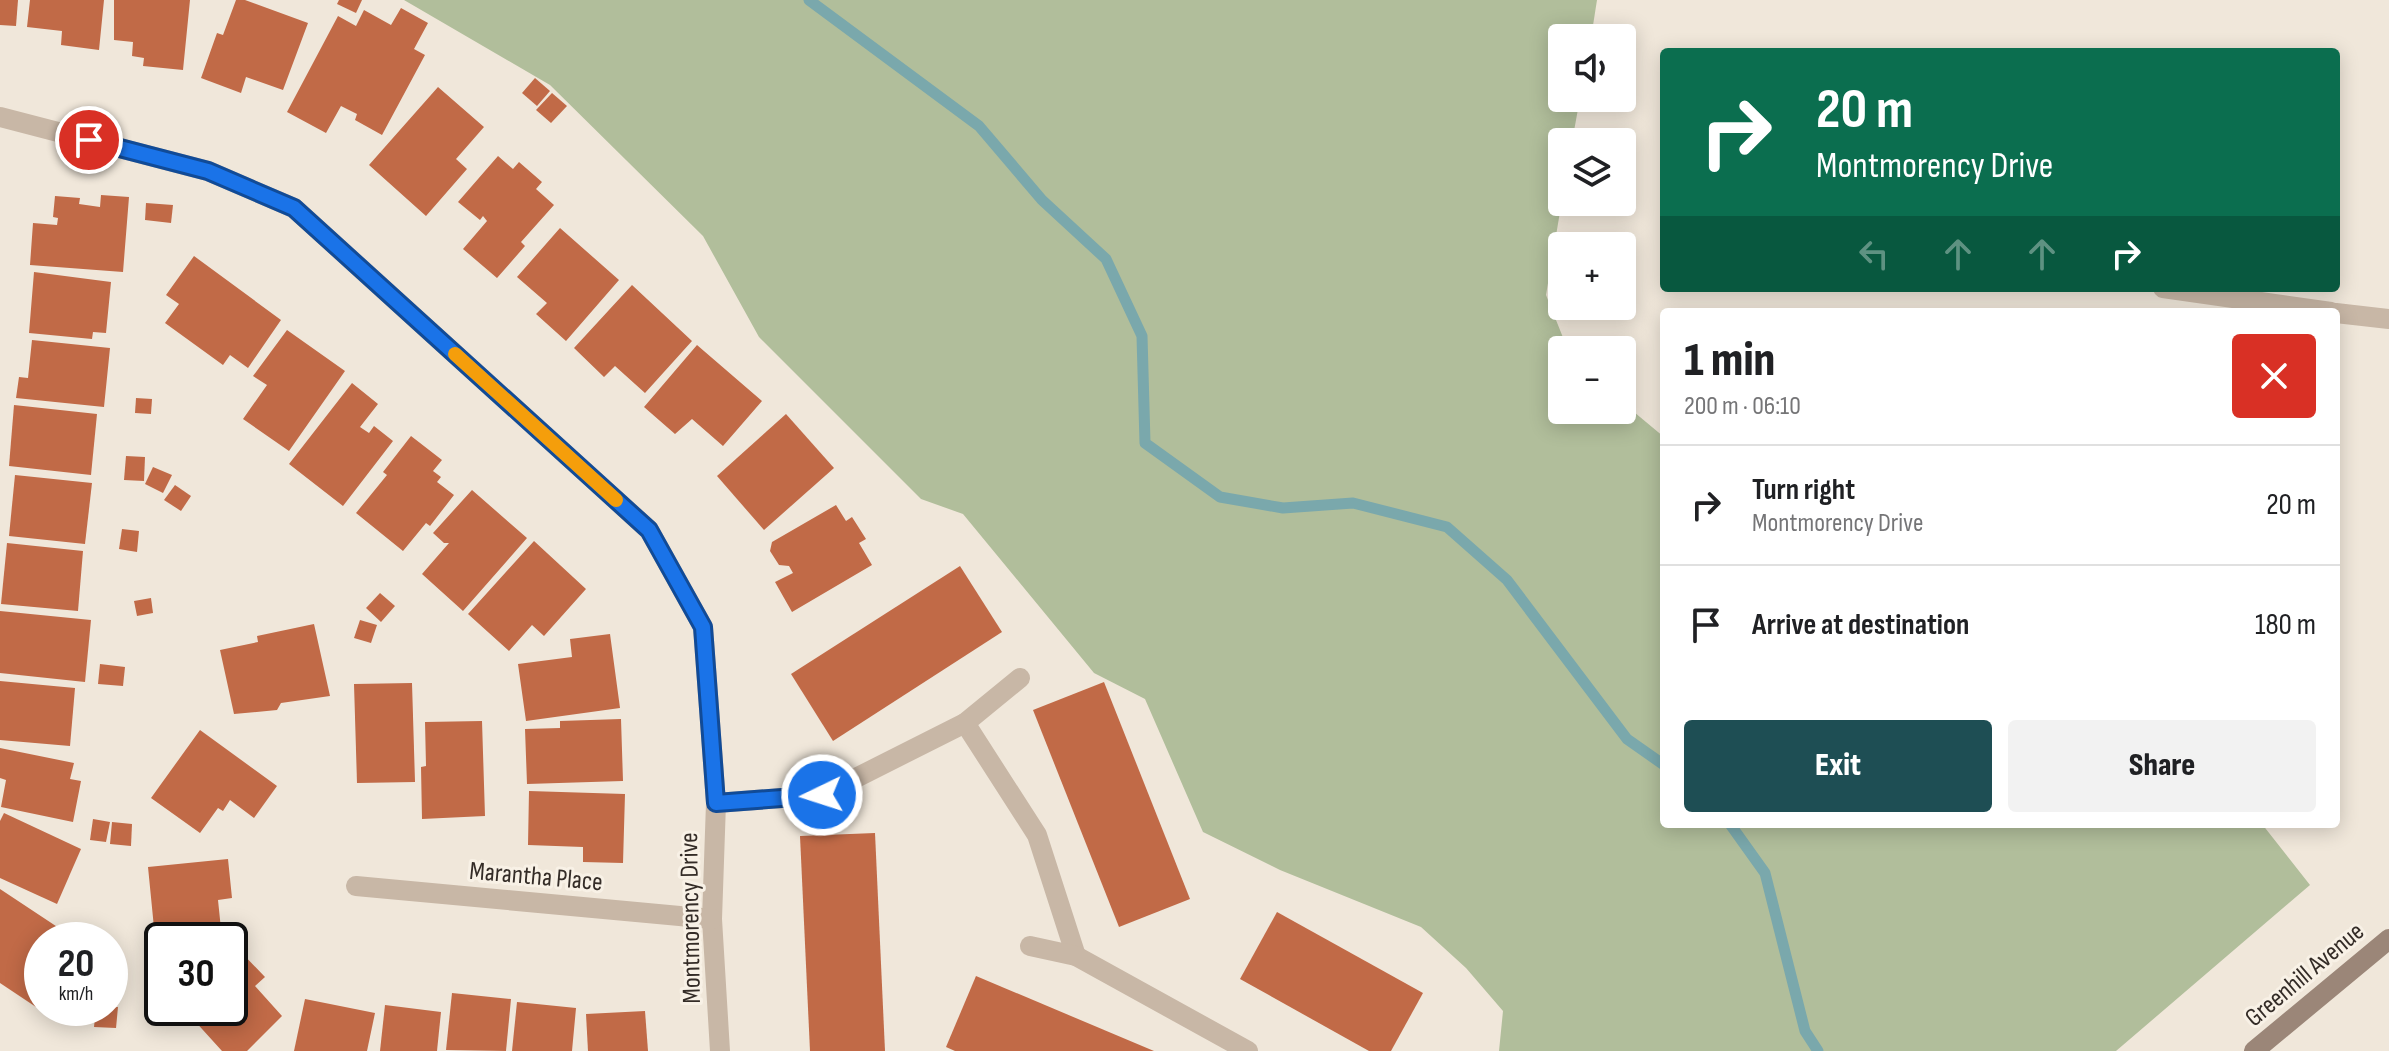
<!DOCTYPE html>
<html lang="en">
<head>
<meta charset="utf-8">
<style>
  body { margin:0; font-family:"Sofia Sans Condensed",sans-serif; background:#f2f2f2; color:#202124; height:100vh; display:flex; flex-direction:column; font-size:30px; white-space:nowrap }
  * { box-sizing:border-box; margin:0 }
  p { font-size:26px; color:#757577 }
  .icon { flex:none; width:44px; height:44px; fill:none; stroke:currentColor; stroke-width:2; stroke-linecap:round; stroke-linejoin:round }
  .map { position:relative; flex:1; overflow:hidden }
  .details { position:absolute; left:1660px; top:308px; width:680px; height:520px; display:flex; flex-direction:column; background:#fff; border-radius:8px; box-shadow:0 4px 20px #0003 }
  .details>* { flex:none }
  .hud { position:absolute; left:1660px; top:48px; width:680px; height:244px; border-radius:8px; box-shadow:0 4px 20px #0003; background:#0b6e4f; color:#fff; overflow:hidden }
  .fabs { position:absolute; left:1548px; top:24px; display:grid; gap:16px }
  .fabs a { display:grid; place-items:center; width:88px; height:88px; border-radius:8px; background:#fff; box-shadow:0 4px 20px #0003; font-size:40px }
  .speed { position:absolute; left:24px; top:922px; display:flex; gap:16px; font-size:40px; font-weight:700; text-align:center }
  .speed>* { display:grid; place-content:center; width:104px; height:104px; border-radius:50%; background:#fff; box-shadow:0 4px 20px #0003; line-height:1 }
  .speed small { font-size:20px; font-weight:400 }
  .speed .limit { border:4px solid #111; border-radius:12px; background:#fff; color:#111 }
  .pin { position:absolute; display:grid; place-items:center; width:68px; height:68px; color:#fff; margin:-34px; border:4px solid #fff; border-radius:50%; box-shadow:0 2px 8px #0007 }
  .me { position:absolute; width:88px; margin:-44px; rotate:266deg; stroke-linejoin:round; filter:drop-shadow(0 0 6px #0008) }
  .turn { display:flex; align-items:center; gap:28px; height:168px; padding:0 24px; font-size:36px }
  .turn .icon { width:104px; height:104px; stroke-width:2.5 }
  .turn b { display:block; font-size:56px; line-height:68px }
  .lanes { display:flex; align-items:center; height:76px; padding:0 24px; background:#0003; justify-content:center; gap:40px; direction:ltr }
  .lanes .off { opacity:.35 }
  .round { display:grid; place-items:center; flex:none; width:84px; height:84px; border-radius:8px; background:#f2f2f2 }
  .headline { display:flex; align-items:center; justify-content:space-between; height:136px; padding:0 24px }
  h1 { font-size:48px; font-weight:800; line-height:60px }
  .action { display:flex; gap:16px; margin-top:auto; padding:16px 24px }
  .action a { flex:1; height:92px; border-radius:8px; background:#1e4e54; color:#fff; font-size:32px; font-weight:800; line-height:92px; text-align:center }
  .action a+a { background:#f2f2f2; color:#202124 }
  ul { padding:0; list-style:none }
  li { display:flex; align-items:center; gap:24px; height:120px; padding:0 24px; border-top:2px solid #e0e0e0 }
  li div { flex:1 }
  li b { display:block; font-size:30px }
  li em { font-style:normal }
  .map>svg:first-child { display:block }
</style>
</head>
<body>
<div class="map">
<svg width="2389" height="1051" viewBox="0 0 2389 1051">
  <rect width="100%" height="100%" fill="#f0e7da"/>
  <path fill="#b1be9b" d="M404 0H1597L1591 38H1562V98H1580L1572 142H1562V200L1546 295 1568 350H1562V410H1622V402L1664 437V824H2262L2310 885 2116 1051H1499L1503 1011 1466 968 1421 927 1280 870 1203 832 1145 699 1094 673 963 514 921 499 759 337 703 236 550 85Z"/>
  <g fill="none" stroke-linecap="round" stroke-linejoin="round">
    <g stroke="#7aa8ac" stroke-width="11">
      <path d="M809 0 979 126 1042 200 1106 259 1142 336 1145 443 1220 497 1283 508 1353 503 1447 527 1507 580 1627 739 1664 765"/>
      <path d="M1730 824 1765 873 1805 1031 1818 1051"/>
    </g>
  </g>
  <g fill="#c16a47">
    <path d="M0 0H18L16 26 0 25Z"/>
    <path d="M30 0H104L99 50 61 45 62 31 27 27Z"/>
    <path d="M114 0H190L183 70 143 66 144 58 132 56 133 42 114 40Z"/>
    <path d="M236 0H245L308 23 283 90 246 77 241 93 201 78 217 33 223 35Z"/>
    <path d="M339 0H362L356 13 337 4Z"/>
    <path d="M401 8 428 23 414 49 425 55 382 135 355 120 357 114 341 106 326 133 287 112 338 16 356 26 364 10 391 25Z"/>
    <path d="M535 78 550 91 537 106 522 93Z"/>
    <path d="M438 87 484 127 456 159 467 169 426 216 369 165Z"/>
    <path d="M552 93 567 106 551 123 536 110Z"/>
    <path d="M498 156 513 169 519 162 542 182 536 189 554 205 521 242 525 246 497 278 463 249 487 221 483 216 480 220 458 202Z"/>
    <path d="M101 195 129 197 123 272 30 265 33 223 57 225 58 218 53 217 55 196 80 198 79 204 100 207Z"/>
    <path d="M146 203 173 205 171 223 145 220Z"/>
    <path d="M560 228 619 280 566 341 536 314 547 303 517 277Z"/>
    <path d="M194 256 281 320 248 368 230 355 223 365 165 323 179 304 166 295Z"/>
    <path d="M34 272 111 282 106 333 93 332 92 339 29 333Z"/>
    <path d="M632 285 692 341 645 393 615 366 604 377 574 348Z"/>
    <path d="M287 330 345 371 289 451 243 419 267 385 253 376Z"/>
    <path d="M32 340 110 348 104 407 16 398 19 377 28 378Z"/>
    <path d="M697 345 762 401 723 446 692 419 675 434 644 407Z"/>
    <path d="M352 383 378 404 360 427 369 433 374 426 393 441 343 506 289 464Z"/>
    <path d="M136 398 152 399 151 414 135 413Z"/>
    <path d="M14 405 97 414 91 475 9 466Z"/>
    <path d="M786 414 834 468 764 530 717 476Z"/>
    <path d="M411 436 442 460 433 471 441 477 437 482 454 495 430 526 426 523 403 551 356 513 387 475 383 472Z"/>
    <path d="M126 456 145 457 144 481 124 480Z"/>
    <path d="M153 467 172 475 163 493 145 484Z"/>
    <path d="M15 475 92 483 85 544 9 536Z"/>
    <path d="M175 485 191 496 181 511 164 500Z"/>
    <path d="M472 490 527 538 463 611 422 574 449 543H444L433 533Z"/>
    <path d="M836 505 846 521 852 517 866 539 859 543 872 565 792 612 775 582 793 573 789 566 779 565 770 551 772 542Z"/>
    <path d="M122 529 139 531 137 552 119 549Z"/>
    <path d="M534 541 586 589 544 636 532 625 509 651 468 614Z"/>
    <path d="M7 543 83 551 78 611 1 604Z"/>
    <path d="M960 566 1002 632 833 741 791 674Z"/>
    <path d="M380 593 395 606 381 622 366 608Z"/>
    <path d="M151 598 153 613 137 616 134 601Z"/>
    <path d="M0 611 91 620 85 682 0 673Z"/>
    <path d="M360 620 377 625 371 643 354 638Z"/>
    <path d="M314 624 330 696 281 703 277 710 234 714 220 650 258 642 257 636Z"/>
    <path d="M610 634 620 708 526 721 518 664 572 657 570 639Z"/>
    <path d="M100 664 125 667 123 686 98 684Z"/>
    <path d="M0 681 75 688 70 746 0 740Z"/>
    <path d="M1104 682 1190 899 1119 927 1033 710Z"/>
    <path d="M412 683 415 782 357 783 354 684Z"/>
    <path d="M621 719 623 781 527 784 525 729 560 728V721Z"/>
    <path d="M482 721 485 816 422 819 421 767 426 766 425 722Z"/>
    <path d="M200 730 277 786 254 818 230 800 223 811 218 808 200 833 151 798Z"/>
    <path d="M0 748 74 763 70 779 81 781 73 822 1 807 6 780 0 778Z"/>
    <path d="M529 791 625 794 623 863 583 862V847L528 845Z"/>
    <path d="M4 813 81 849 57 904 0 878V821Z"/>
    <path d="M93 819 110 822 106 842 90 840Z"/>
    <path d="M112 822 132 824 131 846 110 844Z"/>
    <path d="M875 833 885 1051H810L800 836Z"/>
    <path d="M228 859 232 898 218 900 222 939 162 940V947L156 948 148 867Z"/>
    <path d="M0 889 77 940H42V999L36 1007 0 983Z"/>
    <path d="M1277 912 1423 993 1391 1051H1369L1240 979Z"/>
    <path d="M238 949 265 977 255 986 282 1016 247 1051H222L183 1008H230V956Z"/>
    <path d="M976 976 1154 1051H955L946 1047Z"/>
    <path d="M452 993 511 999 506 1051 446 1050Z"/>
    <path d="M305 999 375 1013 367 1051H294Z"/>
    <path d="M517 1002 576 1008 572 1051H512Z"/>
    <path d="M385 1005 441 1012 437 1051H380Z"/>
    <path d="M118 1007 116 1028 94 1027 96 1008Z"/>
    <path d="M645 1011 648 1051H588L586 1014Z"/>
  </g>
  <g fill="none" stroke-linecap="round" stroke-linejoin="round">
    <g stroke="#c8b7a6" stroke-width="20">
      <path d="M0 117 208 171 294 208 649 530 703 627 716 803 712 919 720 1051"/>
      <path d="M2163 288 2331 312"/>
      <path d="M2336 313 2389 319"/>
      <path d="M965 723 1037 835 1076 956"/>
      <path d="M716 803 822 795 965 723 1020 678"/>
      <path d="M356 886 712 919"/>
      <path d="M1030 946 1076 956 1248 1051"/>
    </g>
    <path stroke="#9b8678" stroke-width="20" d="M2254 1051 2389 939"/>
  </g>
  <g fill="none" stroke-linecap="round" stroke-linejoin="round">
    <g stroke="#114b97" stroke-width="20">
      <path id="route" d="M89 140 208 171 294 208 649 530 703 627 716 803 822 795"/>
    </g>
    <use href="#route" stroke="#1a73e8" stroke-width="14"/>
    <path stroke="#f59e0b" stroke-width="14" d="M455 354 616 500"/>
  </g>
  <g text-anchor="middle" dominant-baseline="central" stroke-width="6" stroke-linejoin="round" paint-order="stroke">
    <g font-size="26" fill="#342c27" stroke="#f8f1e6">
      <text transform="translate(536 877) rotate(5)">Marantha Place</text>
      <text transform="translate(691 918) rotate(-91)">Montmorency Drive</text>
      <text transform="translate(2305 975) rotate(-40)">Greenhill Avenue</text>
    </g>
  </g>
</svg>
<div class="fabs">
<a><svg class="icon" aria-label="sound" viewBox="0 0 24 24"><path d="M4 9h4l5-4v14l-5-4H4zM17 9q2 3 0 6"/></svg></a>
<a><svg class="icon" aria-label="layers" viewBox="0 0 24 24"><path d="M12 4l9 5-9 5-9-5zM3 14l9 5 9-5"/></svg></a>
<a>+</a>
<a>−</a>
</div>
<div class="speed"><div>20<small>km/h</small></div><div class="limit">30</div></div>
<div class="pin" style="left:89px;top:140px;background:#d93025"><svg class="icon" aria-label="arrive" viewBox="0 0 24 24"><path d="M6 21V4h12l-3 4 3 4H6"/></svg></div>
<svg class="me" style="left:822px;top:795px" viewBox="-20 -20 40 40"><circle r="17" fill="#1a73e8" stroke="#fff" stroke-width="3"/><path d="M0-11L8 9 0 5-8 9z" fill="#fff"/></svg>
<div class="hud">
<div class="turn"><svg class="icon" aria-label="right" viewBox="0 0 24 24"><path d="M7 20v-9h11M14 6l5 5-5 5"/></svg><div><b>20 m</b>Montmorency Drive</div></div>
<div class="lanes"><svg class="icon off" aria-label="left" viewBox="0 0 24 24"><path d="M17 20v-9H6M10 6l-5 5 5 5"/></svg><svg class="icon off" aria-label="ahead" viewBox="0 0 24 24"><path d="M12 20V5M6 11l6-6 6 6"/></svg><svg class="icon off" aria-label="ahead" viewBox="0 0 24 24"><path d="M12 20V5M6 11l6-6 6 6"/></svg><svg class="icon" aria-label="right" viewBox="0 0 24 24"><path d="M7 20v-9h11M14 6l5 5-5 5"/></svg></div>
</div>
<section class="details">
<div class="headline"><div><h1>1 min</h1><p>200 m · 06:10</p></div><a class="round" style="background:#d93025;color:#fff"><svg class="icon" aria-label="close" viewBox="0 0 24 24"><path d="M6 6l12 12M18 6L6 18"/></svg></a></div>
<ul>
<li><svg class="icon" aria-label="right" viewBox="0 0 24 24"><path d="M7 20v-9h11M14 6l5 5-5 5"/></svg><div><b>Turn right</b><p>Montmorency Drive</p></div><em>20 m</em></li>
<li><svg class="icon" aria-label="arrive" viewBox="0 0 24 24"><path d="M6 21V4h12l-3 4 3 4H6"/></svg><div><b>Arrive at destination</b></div><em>180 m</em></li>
</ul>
<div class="action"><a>Exit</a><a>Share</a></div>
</section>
</div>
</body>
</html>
